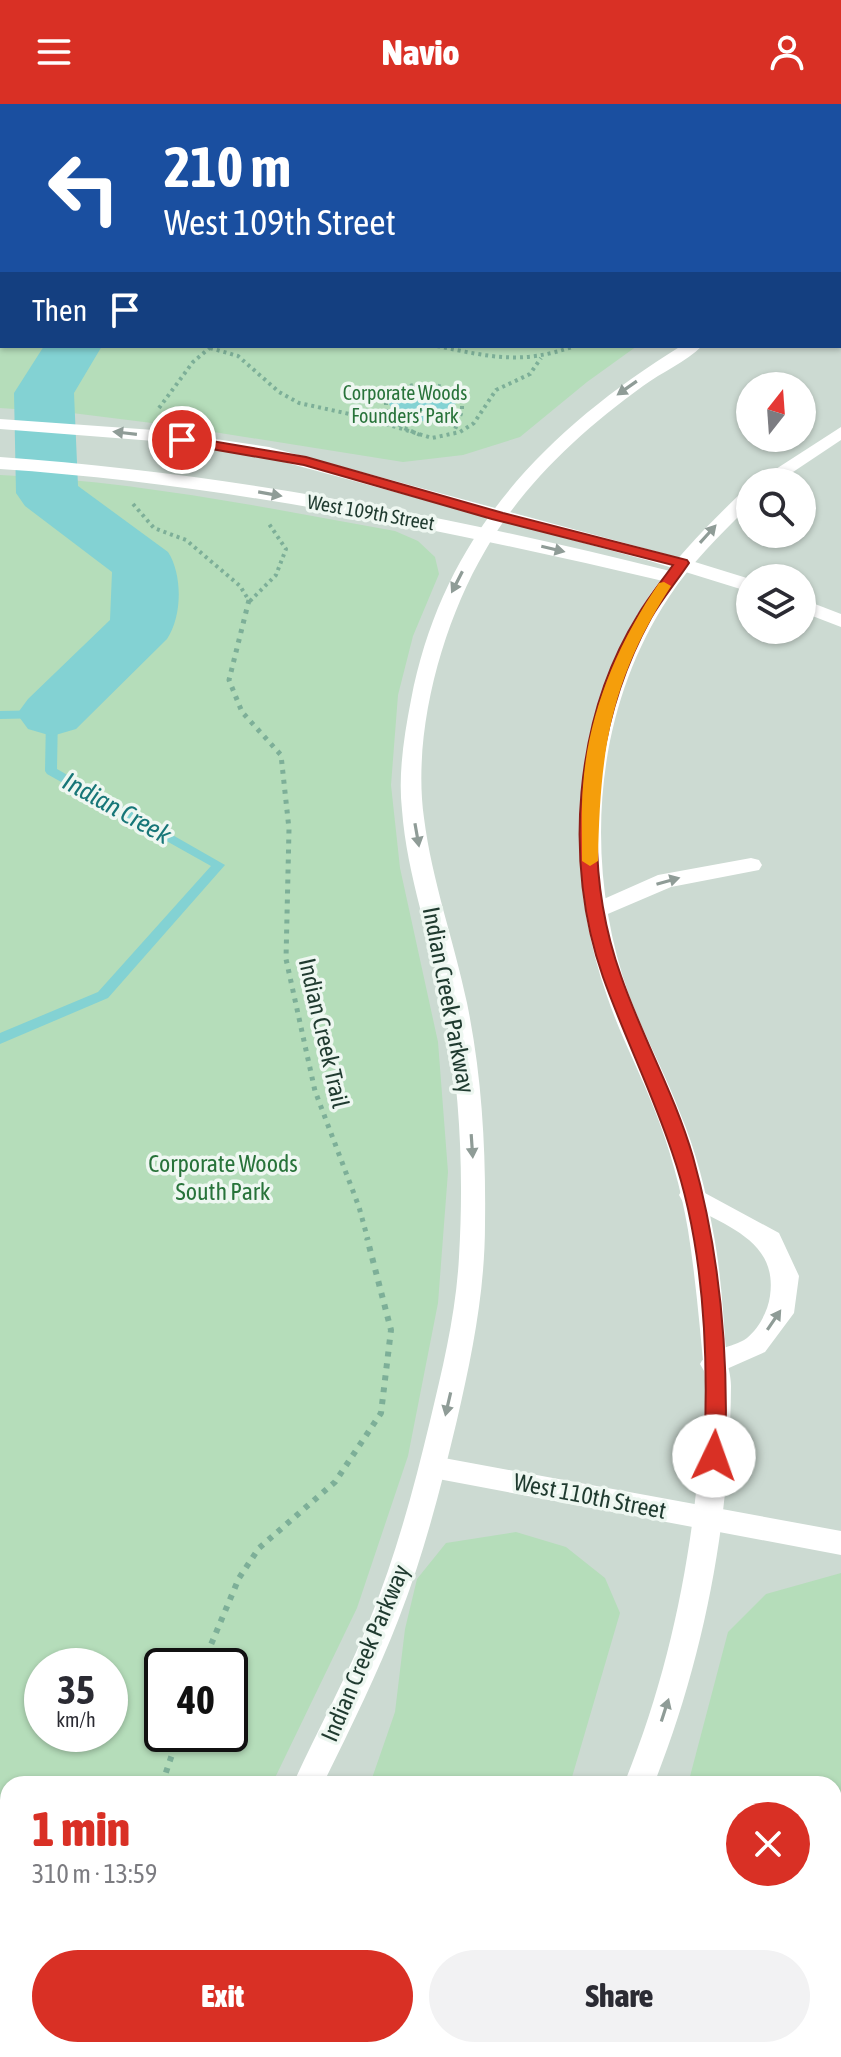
<!DOCTYPE html>
<html lang="en">
<head>
<meta charset="utf-8">
<style>
  body { margin:0; font-family:"Asap Condensed",sans-serif; background:#f2f2f3; color:#2b2b33; height:100vh; display:flex; flex-direction:column; font-size:30px; white-space:nowrap }
  * { box-sizing:border-box; margin:0 }
  p { font-size:26px; color:#7c7c81 }
  .icon { flex:none; width:44px; height:44px; fill:none; stroke:currentColor; stroke-width:2; stroke-linecap:round; stroke-linejoin:round }
  .map { position:relative; flex:1; overflow:hidden }
  .details { position:absolute; left:0px; top:1672px; width:842px; height:282px; display:flex; flex-direction:column; background:#fff; border-radius:24px 24px 0 0; box-shadow:0 2px 6px #0004 }
  .details>* { flex:none }
  .top-card { position:absolute; left:0px; top:0px; width:842px; height:244px; box-shadow:0 2px 6px #0004; background:#1a4fa0; color:#fff; overflow:hidden }
  .needle { width:52px; rotate:17deg }
  .controls { position:absolute; left:736px; top:268px; display:grid; gap:16px }
  .controls a { display:grid; place-items:center; width:80px; height:80px; border-radius:50%; background:#fff; box-shadow:0 2px 6px #0004; font-size:40px }
  .speed { position:absolute; left:24px; top:1544px; display:flex; gap:16px; font-size:40px; font-weight:700; text-align:center }
  .speed>* { display:grid; place-content:center; width:104px; height:104px; border-radius:50%; background:#fff; box-shadow:0 2px 6px #0004; line-height:1 }
  .speed small { font-size:20px; font-weight:400 }
  .speed .limit { border:4px solid #111; border-radius:12px; background:#fff; color:#111 }
  .pin { position:absolute; display:grid; place-items:center; width:68px; height:68px; color:#fff; margin:-34px; border:4px solid #fff; border-radius:50%; box-shadow:0 2px 8px #0007 }
  .me { position:absolute; width:88px; margin:-44px; rotate:3deg; stroke-linejoin:round; filter:drop-shadow(0 0 6px #0008) }
  .turn { display:flex; align-items:center; gap:28px; height:168px; padding:0 32px; font-size:36px }
  .turn .icon { width:104px; height:104px; stroke-width:2.5 }
  .turn b { display:block; font-size:56px; line-height:68px }
  .then { display:flex; align-items:center; height:76px; padding:0 32px; background:#0003; gap:16px; font-size:30px }
  .round { display:grid; place-items:center; flex:none; width:84px; height:84px; border-radius:42px; background:#f2f2f3 }
  .head { display:flex; align-items:center; justify-content:space-between; height:136px; padding:0 32px }
  h1 { font-size:48px; font-weight:800; line-height:60px; color:#d93025 }
  .button { display:flex; gap:16px; margin-top:auto; padding:16px 32px }
  .button a { flex:1; height:92px; border-radius:48px; background:#d93025; color:#fff; font-size:32px; font-weight:800; line-height:92px; text-align:center }
  .button a+a { background:#f2f2f3; color:#2b2b33 }
  header { display:flex; justify-content:space-between; align-items:center; height:104px; padding:0 32px; background:#d93025; color:#fff; font-size:36px; font-weight:800 }
  .map>svg:first-child { display:block }
</style>
</head>
<body>
<header><svg class="icon" aria-label="menu" viewBox="0 0 24 24"><path d="M4 6h16M4 12h16M4 18h16"/></svg>Navio<svg class="icon" aria-label="person" viewBox="0 0 24 24"><circle cx="12" cy="8" r="4"/><path d="M4 21q1-7 8-7t8 7"/></svg></header>
<div class="map">
<svg width="841" height="1953" viewBox="0 0 841 1953">
  <rect width="100%" height="100%" fill="#deeae3"/>
  <path fill="#ccdad2" fill-rule="evenodd" d="M0 0H841V1953H0ZM2 2H840V242H2ZM750 282H802V334H750ZM750 378H802V430H750ZM750 474H802V526H750ZM42 1562H110V1630H42ZM162 1562H230V1630H162ZM8 1680H834V1946H8Z"/>
  <g fill="#b5ddba" fill-rule="evenodd">
    <path d="M172 0H841V155L840 2Z"/>
    <path d="M0 130 2 242H637L587 278 520 333 463 351 403 358 176 322 72 309 0 304Z"/>
    <path d="M0 371C134 377 263 403 395 427L418 437 435 453 439 470 413 532 398 591 391 681 400 764 438 938 448 1068 438 1199 408 1352 357 1504 272 1680H8V1946H142L139 1953H0ZM110 1562V1630H42V1562ZM162 1562H230V1630H162Z"/>
    <path d="M516 1428 566 1443 605 1474 620 1509 570 1680H370L395 1608 405 1525 417 1475 446 1439Z"/>
    <path d="M841 1469V1749L834 1784V1680H688L728 1528 766 1490Z"/>
    <path d="M258 1946H392L383 1953H255Z"/>
    <path d="M564 1946H802L801 1953H560Z"/>
  </g>
  <path fill="#83d2d3" d="M416 282C431 281 448 282 456 297L453 308 427 318 396 311 389 300C393 287 404 284 416 282Z"/>
  <g fill="none" stroke-linecap="round" stroke-linejoin="round">
    <path fill="#83d2d3" fill-rule="evenodd" d="M52 606 58 610 57 665 225 761 108 894 0 940V929L98 888 211 762 47 670 45 667 46 614 0 615V607Z"/>
    <g fill="#83d2d3" fill-rule="evenodd">
      <path d="M578 0H633L576 2Z"/>
      <path d="M44 242H102L74 289 78 382 168 448C183 471 182 513 167 535L76 625 52 632 28 625 17 610 28 595 110 516 112 468 25 402 16 389 14 289Z"/>
    </g>
    <g stroke="#7daf98" stroke-width="4" stroke-dasharray="3 4" stroke-linecap="butt">
      <path d="M437 242C491 253 521 261 575 242"/>
      <path d="M210 244 238 252 279 288 299 299 363 313 432 334 460 328 474 319 496 286 530 270 541 254"/>
      <path d="M159 304 193 258 212 242"/>
      <path d="M420 331 402 323 386 309V292C413 277 438 274 462 295V307L454 328"/>
      <path d="M133 400 154 424 186 436 240 482 250 498"/>
      <path d="M250 497 276 471 286 445 269 420"/>
    </g>
    <path stroke="#7daf98" stroke-width="5" stroke-dasharray="4 6" stroke-linecap="butt" d="M249 496 229 576 242 608 281 651 289 725 286 855 315 987 359 1103 368 1136"/>
    <g stroke="#7daf98" stroke-width="6" stroke-dasharray="5 7" stroke-linecap="butt">
      <path d="M202 1562 239 1474 259 1444 335 1378 381 1309 391 1226 367 1134"/>
      <path d="M162 1680 179 1630"/>
      <path d="M3 1953 9 1946"/>
    </g>
    <g fill="#fff" fill-rule="evenodd">
      <path d="M0 13 2 14V24L0 23Z"/>
      <path d="M751 754 759 756 762 761 759 766 671 783 596 815 588 812 585 807 588 802 658 771Z"/>
      <path d="M692 1082 779 1129 799 1172 794 1209 765 1248 713 1271 704 1267 700 1260C709 1243 732 1245 747 1234 759 1224 768 1207 770 1192 778 1136 725 1122 683 1098L679 1091 683 1084Z"/>
    </g>
    <g fill="#fff" fill-rule="evenodd">
      <rect x="0" y="107" width="2" height="10"/>
      <path d="M0 315 154 326 269 343 695 458 750 475V488L650 457 269 354 154 337 0 325Z"/>
      <path d="M0 353C227 369 449 412 670 467L673 471 663 477C444 426 225 380 0 365Z"/>
      <path d="M802 495 841 510V523L802 508Z"/>
      <path d="M433 1352 841 1427V1451L433 1374 423 1371 419 1363 423 1355Z"/>
    </g>
    <g fill="#fff" fill-rule="evenodd">
      <rect x="840" y="171" width="1" height="10"/>
      <path d="M681 242H702C686 258 662 268 643 282 581 327 523 380 485 447 442 520 412 629 424 714 432 777 454 837 467 899 482 972 486 1046 485 1120 485 1187 472 1251 457 1316 441 1383 424 1450 399 1514 377 1571 350 1625 323 1680H293C318 1625 348 1571 370 1515 396 1451 414 1384 430 1317 443 1263 456 1209 459 1153 464 1069 460 983 444 900 431 836 407 772 402 706 398 670 404 632 411 596 442 433 544 327 681 242Z"/>
      <path d="M841 323V336L778 378H756Z"/>
      <path d="M750 385V401C721 430 692 458 669 493 592 609 583 761 629 891 644 931 665 969 680 1009 696 1047 706 1087 713 1127 721 1168 723 1207 726 1248 727 1260 731 1271 731 1282 730 1418 704 1554 654 1680H624C666 1577 689 1470 699 1359 701 1333 707 1303 705 1277 700 1227 696 1176 688 1126 681 1085 670 1045 655 1007 640 968 620 931 607 892 560 760 572 607 651 489 678 451 710 419 743 387Z"/>
      <path d="M166 1946H198L195 1953H163Z"/>
      <path d="M472 1946H506L503 1953H469Z"/>
    </g>
  </g>
  <defs><path id="oneway-solid" d="M-6-.8H1V-3.2L6.5 0L1 3.2V.8H-6Z" transform="scale(2)"/></defs>
  <g fill="#8f9c97">
    <use href="#oneway-solid" transform="translate(627 284) rotate(145)"/>
    <use href="#oneway-solid" transform="translate(125 329) rotate(-173)"/>
    <use href="#oneway-solid" transform="translate(270 390) rotate(10)"/>
    <use href="#oneway-solid" transform="translate(708 430) rotate(-48)"/>
    <use href="#oneway-solid" transform="translate(553 445) rotate(13)"/>
    <use href="#oneway-solid" transform="translate(457 478) rotate(117)"/>
    <use href="#oneway-solid" transform="translate(417 731) rotate(80)"/>
    <use href="#oneway-solid" transform="translate(668 777) rotate(-16)"/>
    <use href="#oneway-solid" transform="translate(472 1042) rotate(86)"/>
    <use href="#oneway-solid" transform="translate(774 1216) rotate(-56)"/>
    <use href="#oneway-solid" transform="translate(448 1300) rotate(103)"/>
    <use href="#oneway-solid" transform="translate(665 1606) rotate(-72)"/>
  </g>
  <path fill="#d93025" stroke="#8d1f18" stroke-width="2" d="M182 332 306 353 503 409 687 456 689 459C677 477 662 495 651 514 592 621 580 757 621 872 642 933 675 991 693 1053 720 1150 729 1252 725 1352L722 1358 714 1361 707 1358 704 1352C709 1253 705 1143 672 1048 652 988 624 932 603 873 563 760 574 614 638 511 648 494 661 478 673 461L492 415 304 361 177 339 175 336Z"/>
  <path fill="#f59e0b" d="M664 478 671 482C610 577 600 646 598 757L590 762 582 757C582 732 581 706 583 682 588 609 618 539 659 479Z"/>
  <g text-anchor="middle" dominant-baseline="central" stroke-width="7" stroke-linejoin="round" paint-order="stroke">
    <g font-size="20" fill="#28733a" stroke="#eef7f1">
      <text x="405" y="288">Corporate Woods<tspan x="405" dy="23">Founders' Park</tspan></text>
    </g>
    <g font-size="20" fill="#1f3a2f" stroke="#eef7f1">
      <text transform="translate(371 408) rotate(10)">West 109th Street</text>
    </g>
    <g font-size="24" fill="#1f3a2f" stroke="#eef7f1">
      <text transform="translate(449 896) rotate(79)">Indian Creek Parkway</text>
      <text transform="translate(324 929) rotate(77)">Indian Creek Trail</text>
      <text transform="translate(590 1392) rotate(11)">West 110th Street</text>
      <text transform="translate(365 1549) rotate(-67)">Indian Creek Parkway</text>
    </g>
    <g font-size="24" fill="#28733a" stroke="#eef7f1">
      <text x="223" y="1059">Corporate Woods<tspan x="223" dy="28">South Park</tspan></text>
    </g>
    <g font-size="26" font-style="italic" fill="#177678" stroke="#eef7f1">
      <text transform="translate(117 704) rotate(29)">Indian Creek</text>
    </g>
  </g>
</svg>
<div class="controls">
<a><svg class="needle" viewBox="-14 -14 28 28"><path d="M0-13l5 13h-10z" fill="#e53935"/><path d="M0 13l5-13h-10z" fill="#7c7c81"/></svg></a>
<a><svg class="icon" aria-label="search" viewBox="0 0 24 24"><circle cx="10" cy="10" r="6"/><path d="M15 15l6 6"/></svg></a>
<a><svg class="icon" aria-label="layers" viewBox="0 0 24 24"><path d="M12 4l9 5-9 5-9-5zM3 14l9 5 9-5"/></svg></a>
</div>
<div class="speed"><div>35<small>km/h</small></div><div class="limit">40</div></div>
<div class="pin" style="left:182px;top:336px;background:#d93025"><svg class="icon" aria-label="arrive" viewBox="0 0 24 24"><path d="M6 21V4h12l-3 4 3 4H6"/></svg></div>
<svg class="me" style="left:714px;top:1352px" viewBox="-20 -20 40 40"><circle r="19" fill="#fff"/><path d="M0-13L10 11 0 6-10 11z" fill="#d93025"/></svg>
<div class="top-card">
<div class="turn"><svg class="icon" aria-label="left" viewBox="0 0 24 24"><path d="M17 20v-9H6M10 6l-5 5 5 5"/></svg><div><b>210 m</b>West 109th Street</div></div>
<div class="then">Then<svg class="icon" aria-label="arrive" viewBox="0 0 24 24"><path d="M6 21V4h12l-3 4 3 4H6"/></svg></div>
</div>
<section class="details">
<div class="head"><div><h1>1 min</h1><p>310 m · 13:59</p></div><a class="round" style="background:#d93025;color:#fff"><svg class="icon" aria-label="close" viewBox="0 0 24 24"><path d="M6 6l12 12M18 6L6 18"/></svg></a></div>
<div class="button"><a>Exit</a><a>Share</a></div>
</section>
</div>
</body>
</html>
